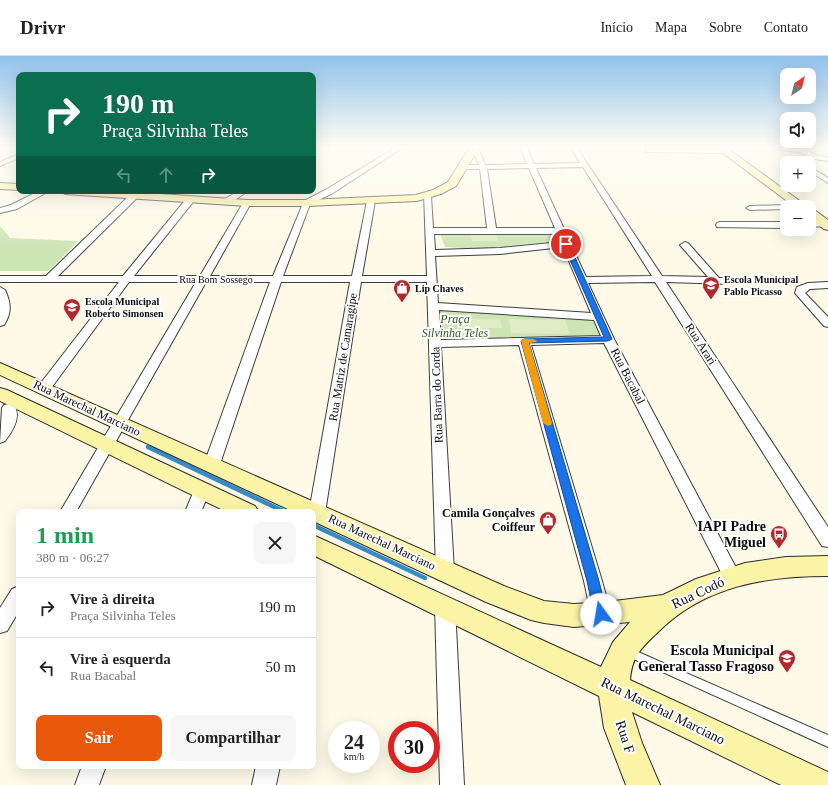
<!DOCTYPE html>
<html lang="pt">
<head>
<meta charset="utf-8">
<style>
  body { margin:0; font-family:Georgia,serif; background:#f6f6f6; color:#222; height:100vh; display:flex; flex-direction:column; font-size:15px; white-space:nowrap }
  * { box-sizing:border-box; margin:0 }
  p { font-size:13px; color:#767676 }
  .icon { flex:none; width:22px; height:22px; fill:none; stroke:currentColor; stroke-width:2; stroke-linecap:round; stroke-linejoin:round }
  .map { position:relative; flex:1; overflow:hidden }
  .side { position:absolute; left:16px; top:453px; width:300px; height:260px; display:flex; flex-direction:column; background:#fff; border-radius:8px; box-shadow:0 4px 16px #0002 }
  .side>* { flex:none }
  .hud { position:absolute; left:16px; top:16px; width:300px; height:122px; border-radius:8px; box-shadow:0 4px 16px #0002; background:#0b6e4f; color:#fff; overflow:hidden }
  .needle { width:26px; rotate:35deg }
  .buttons { position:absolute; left:780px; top:12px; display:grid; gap:8px }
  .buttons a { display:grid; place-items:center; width:36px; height:36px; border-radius:8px; background:#fff; box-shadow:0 4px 16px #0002; font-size:20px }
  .speed { position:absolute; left:328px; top:665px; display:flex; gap:8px; font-size:20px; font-weight:700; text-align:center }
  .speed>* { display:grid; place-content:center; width:52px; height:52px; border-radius:50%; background:#fff; box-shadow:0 4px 16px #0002; line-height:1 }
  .speed small { font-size:10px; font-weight:400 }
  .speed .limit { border:6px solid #d22; background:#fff; color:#111 }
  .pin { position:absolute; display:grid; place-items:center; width:34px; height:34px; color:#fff; margin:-17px; border:2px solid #fff; border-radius:50%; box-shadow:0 1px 4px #0007 }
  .me { position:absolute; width:44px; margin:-22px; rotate:347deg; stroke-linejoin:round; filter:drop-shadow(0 0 3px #0008) }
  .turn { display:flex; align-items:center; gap:14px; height:84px; padding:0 20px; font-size:18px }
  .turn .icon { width:52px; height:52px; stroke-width:2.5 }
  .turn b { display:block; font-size:28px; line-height:34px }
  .lanes { display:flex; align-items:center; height:38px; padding:0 20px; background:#0003; justify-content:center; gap:20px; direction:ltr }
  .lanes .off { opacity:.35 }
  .round { display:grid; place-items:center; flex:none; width:42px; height:42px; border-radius:8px; background:#f6f6f6 }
  .summary { display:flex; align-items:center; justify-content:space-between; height:68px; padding:0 20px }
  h1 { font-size:24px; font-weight:800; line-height:30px; color:#1e9e55 }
  .button { display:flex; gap:8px; margin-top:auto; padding:8px 20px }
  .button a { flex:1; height:46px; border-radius:8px; background:#ea580c; color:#fff; font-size:16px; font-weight:800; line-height:46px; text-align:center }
  .button a+a { background:#f6f6f6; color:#222 }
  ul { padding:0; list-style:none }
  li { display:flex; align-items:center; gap:12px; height:60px; padding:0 20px; border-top:1px solid #e0e0e0 }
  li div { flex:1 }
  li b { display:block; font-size:15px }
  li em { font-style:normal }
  header { display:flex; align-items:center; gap:24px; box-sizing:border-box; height:56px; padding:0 20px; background:#fff; border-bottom:1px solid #e0e0e0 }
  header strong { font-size:19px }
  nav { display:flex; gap:22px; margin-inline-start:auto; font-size:14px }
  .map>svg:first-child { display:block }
</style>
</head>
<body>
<header>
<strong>Drivr</strong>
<nav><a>Início</a><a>Mapa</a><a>Sobre</a><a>Contato</a></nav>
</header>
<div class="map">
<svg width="828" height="729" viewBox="0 0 828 729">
  <rect width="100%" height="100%" fill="#fefae7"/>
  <g fill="#cde5b4">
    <path d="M0 170 10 182 78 185 49 215H0Z"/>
    <path d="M551 177 556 185 479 193 445 191 440 178Z"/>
    <path d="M439 254 594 263 603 281 441 284Z"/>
  </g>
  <g fill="#dfedc5">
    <path d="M471 179H496L498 185H472Z"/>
    <path d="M460 263H500L502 272H461Z"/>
    <path d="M509 263 565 264 570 278 511 277Z"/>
  </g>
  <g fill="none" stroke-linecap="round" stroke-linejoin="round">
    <g stroke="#398bc6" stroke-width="4.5">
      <path d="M148 391 285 456"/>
      <path d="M313 469 425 522"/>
    </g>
    <g stroke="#3d3d3d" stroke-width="2">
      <path id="lane" d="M629 592 828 679V691L625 599 624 596 625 593Z"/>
    </g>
    <g stroke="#3d3d3d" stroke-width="2">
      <g id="street">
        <path d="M395 92H402L333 137 310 148 283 220H352L367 145 371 143 375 145 362 220H427L424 138H430L431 140 433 172H487L480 113H463L459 111 463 109H479L472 92H478L485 109 527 108 521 92H527L534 108 580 107 571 92H577L662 220 708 221 680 189 685 186 688 187 719 222H731L736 225 731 228 666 226 828 471V491L822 490 655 226 588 227 614 283 741 521 738 526 732 528 726 526 604 287 531 289 602 525 611 558 608 564 601 566 594 564 591 558 584 525 519 289 441 291 454 515 451 520 445 522 439 520 436 515 427 226H361L325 457 323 461 317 463 313 462V456H309L350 226H281L220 408 217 412 212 413 207 412 204 408 270 226H206L76 456H60L196 226H129L49 335H39L37 332 119 226H0V220H46L131 138H137V142L58 220H123L187 142H193V146L134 220H200L243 147 247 145 251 147 210 220H273L304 145 327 133ZM583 111 652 220 586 221 536 112ZM529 112 555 172H496L487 113ZM434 178H557L561 186 500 192 435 194ZM563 191 591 257 438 247 435 200 500 198ZM439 254 594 264 601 280 441 284Z"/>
        <path d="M777 92H801L818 100 828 101V105L814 103 799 96 780 94Z"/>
        <path d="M648 93H725L728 95 725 97 646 96V94Z"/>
        <path d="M19 98V102L0 110V106Z"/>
        <path d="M809 110 828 122V127L809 115Z"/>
        <path d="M39 135H49L17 153 0 157V152L11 149Z"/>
        <path d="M239 135H248L229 148H223V144Z"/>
        <path d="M787 149 791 151H787V153L750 154 746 152 750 150Z"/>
        <path d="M809 165H826L828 166V170L809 171Z"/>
        <path d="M720 166H787V172L717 171 716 169 717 167Z"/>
        <path d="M828 226V232L810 233 805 237 828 261V271L824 270 795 237 797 231 808 227Z"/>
        <path d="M0 231 5 234C11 247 12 257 4 269L0 270Z"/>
        <path d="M9 348 14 349C22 361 12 376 5 385L0 387 2 352 4 349Z"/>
        <path d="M202 429 208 430 210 434 201 456H185L196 430Z"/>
        <path d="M19 530V555L7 575 0 577V552L12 533Z"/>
        <path d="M445 543 452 545 455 551 464 729H440L435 551 438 545Z"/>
        <path d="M82 710H106L99 729H75Z"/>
        <path d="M256 710H280L276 729H252Z"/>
      </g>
    </g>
    <g stroke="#2c2c2c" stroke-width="2">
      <g id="secondary">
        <path d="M469 92H479L456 130 441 138 417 145 307 150H247L65 138 60 135H116L247 144H307L416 139 433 134 448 126Z"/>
        <path d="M716 92H727L808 151H795Z"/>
        <path d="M0 127 19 128V134L0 133Z"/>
        <path d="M809 152 813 153 828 164V174L824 173 809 162Z"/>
        <path d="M0 307 504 530 544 545 574 548 606 546 663 539 696 523 745 507 786 501 828 500V520C765 520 704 530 658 576 641 592 632 600 630 624L828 716V729H781L632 656 642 687 660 729H626L604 672 599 640 313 499V479L601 611 613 586 630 566 574 571 544 567 531 564 486 546 313 465V456H294L0 319Z"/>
        <path d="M0 332 7 334 255 450 259 456H227L0 345Z"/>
      </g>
    </g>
    <use href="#lane" fill="#fff" fill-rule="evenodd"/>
    <use href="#street" fill="#fff" fill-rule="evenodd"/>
    <use href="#secondary" fill="#fbf3a5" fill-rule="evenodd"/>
  </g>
  <linearGradient id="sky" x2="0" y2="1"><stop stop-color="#91c2ec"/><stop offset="0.47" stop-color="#fffdf4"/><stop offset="1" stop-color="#fffdf4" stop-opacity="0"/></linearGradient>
  <rect width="828" height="194" fill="url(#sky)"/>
  <path fill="#1a73e8" stroke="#114b97" d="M566 186 569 188 612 283 608 285 529 287 599 525 607 558 605 562 601 564 596 562 594 558 587 525 521 285 524 283 604 281 563 188Z"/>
  <path fill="#f59e0b" d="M522 283H533L537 285 536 286 529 287 552 367 551 369 548 370 543 367 521 285Z"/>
  <defs>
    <g id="school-pin" transform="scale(0.9)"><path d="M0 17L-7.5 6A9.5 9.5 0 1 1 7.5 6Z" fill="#b2292d" stroke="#fff"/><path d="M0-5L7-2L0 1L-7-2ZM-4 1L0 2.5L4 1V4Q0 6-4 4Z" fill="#fff"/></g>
    <g id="shop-pin" transform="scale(0.9)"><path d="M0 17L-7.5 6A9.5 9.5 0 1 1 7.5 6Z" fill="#b2292d" stroke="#fff"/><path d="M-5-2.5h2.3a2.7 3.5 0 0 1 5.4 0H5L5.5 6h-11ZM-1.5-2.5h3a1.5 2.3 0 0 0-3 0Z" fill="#fff"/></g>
    <g id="bus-pin" transform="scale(0.9)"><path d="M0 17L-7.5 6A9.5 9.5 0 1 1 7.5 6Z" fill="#b2292d" stroke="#fff"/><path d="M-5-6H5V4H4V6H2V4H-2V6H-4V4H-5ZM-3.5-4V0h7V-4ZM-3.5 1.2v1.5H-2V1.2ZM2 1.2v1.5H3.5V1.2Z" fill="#fff"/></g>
  </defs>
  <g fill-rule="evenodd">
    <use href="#school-pin" x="711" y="229"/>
    <use href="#shop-pin" x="402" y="232"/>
    <use href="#school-pin" x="72" y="251"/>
    <use href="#shop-pin" x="548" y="464"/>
    <use href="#bus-pin" x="779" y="478"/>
    <use href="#school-pin" x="787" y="602"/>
  </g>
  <g text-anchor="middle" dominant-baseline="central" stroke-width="4" stroke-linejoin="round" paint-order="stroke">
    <g font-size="10" fill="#0a0a0a" stroke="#fff">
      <text x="216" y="223">Rua Bom Sossego</text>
    </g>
    <g font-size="10" font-weight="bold" fill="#0a0a0a" stroke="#fff" text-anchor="start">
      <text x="724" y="223">Escola Municipal<tspan x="724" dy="12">Pablo Picasso</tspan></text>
      <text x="415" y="232">Lip Chaves</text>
      <text x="85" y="245">Escola Municipal<tspan x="85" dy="12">Roberto Simonsen</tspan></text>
    </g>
    <g font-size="12" font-style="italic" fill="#2a5d1e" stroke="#fff">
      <text x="455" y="263">Praça<tspan x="455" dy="14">Silvinha Teles</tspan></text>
    </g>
    <g font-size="12" fill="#0a0a0a" stroke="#fff">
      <text transform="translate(701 288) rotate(57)">Rua Arari</text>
      <text transform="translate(343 301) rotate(-81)">Rua Matriz de Camaragipe</text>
      <text transform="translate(628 320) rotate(63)">Rua Bacabal</text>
      <text transform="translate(437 339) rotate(-92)">Rua Barra do Corda</text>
      <text transform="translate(87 352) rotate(25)">Rua Marechal Marciano</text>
      <text transform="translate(382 486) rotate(25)">Rua Marechal Marciano</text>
    </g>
    <g font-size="12" font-weight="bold" fill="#0a0a0a" stroke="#fff" text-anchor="end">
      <text x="535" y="457">Camila Gonçalves<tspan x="535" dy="14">Coiffeur</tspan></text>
    </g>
    <g font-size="14" font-weight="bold" fill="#0a0a0a" stroke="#fff" text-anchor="end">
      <text x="766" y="470">IAPI Padre<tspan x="766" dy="16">Miguel</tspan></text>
      <text x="774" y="594">Escola Municipal<tspan x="774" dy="16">General Tasso Fragoso</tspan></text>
    </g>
    <g font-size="14" fill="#0a0a0a" stroke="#fff">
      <text transform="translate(698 537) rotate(-25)">Rua Codó</text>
      <text transform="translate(663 655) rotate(26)">Rua Marechal Marciano</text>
      <text transform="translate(625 681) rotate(72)">Rua F</text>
    </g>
  </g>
</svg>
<div class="buttons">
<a><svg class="needle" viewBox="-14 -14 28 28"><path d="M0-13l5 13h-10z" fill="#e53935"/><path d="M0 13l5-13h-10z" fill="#767676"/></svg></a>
<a><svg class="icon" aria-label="sound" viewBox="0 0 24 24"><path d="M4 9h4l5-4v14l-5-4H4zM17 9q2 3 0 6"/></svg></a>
<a>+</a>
<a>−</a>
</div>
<div class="speed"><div>24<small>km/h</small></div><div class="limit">30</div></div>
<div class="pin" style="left:566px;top:188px;background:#d93025"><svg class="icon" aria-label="arrive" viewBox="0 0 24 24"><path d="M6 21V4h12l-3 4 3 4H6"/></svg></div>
<svg class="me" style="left:601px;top:558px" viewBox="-20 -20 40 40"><circle r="19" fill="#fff"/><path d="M0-13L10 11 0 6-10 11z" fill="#1a73e8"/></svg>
<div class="hud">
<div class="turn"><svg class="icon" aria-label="right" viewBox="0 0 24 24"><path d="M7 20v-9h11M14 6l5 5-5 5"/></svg><div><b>190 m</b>Praça Silvinha Teles</div></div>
<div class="lanes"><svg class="icon off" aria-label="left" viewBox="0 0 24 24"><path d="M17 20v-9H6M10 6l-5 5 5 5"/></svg><svg class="icon off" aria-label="ahead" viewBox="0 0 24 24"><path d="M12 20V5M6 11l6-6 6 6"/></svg><svg class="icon" aria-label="right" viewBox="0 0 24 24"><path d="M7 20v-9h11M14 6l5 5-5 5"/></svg></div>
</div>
<section class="side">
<div class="summary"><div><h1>1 min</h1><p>380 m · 06:27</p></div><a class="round"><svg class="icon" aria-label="close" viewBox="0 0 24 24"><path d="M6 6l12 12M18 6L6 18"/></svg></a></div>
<ul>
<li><svg class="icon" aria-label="right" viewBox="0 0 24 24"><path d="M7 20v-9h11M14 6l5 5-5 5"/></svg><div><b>Vire à direita</b><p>Praça Silvinha Teles</p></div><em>190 m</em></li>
<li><svg class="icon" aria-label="left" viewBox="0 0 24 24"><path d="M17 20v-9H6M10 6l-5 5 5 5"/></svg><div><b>Vire à esquerda</b><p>Rua Bacabal</p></div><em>50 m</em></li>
</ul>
<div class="button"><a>Sair</a><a>Compartilhar</a></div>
</section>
</div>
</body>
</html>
